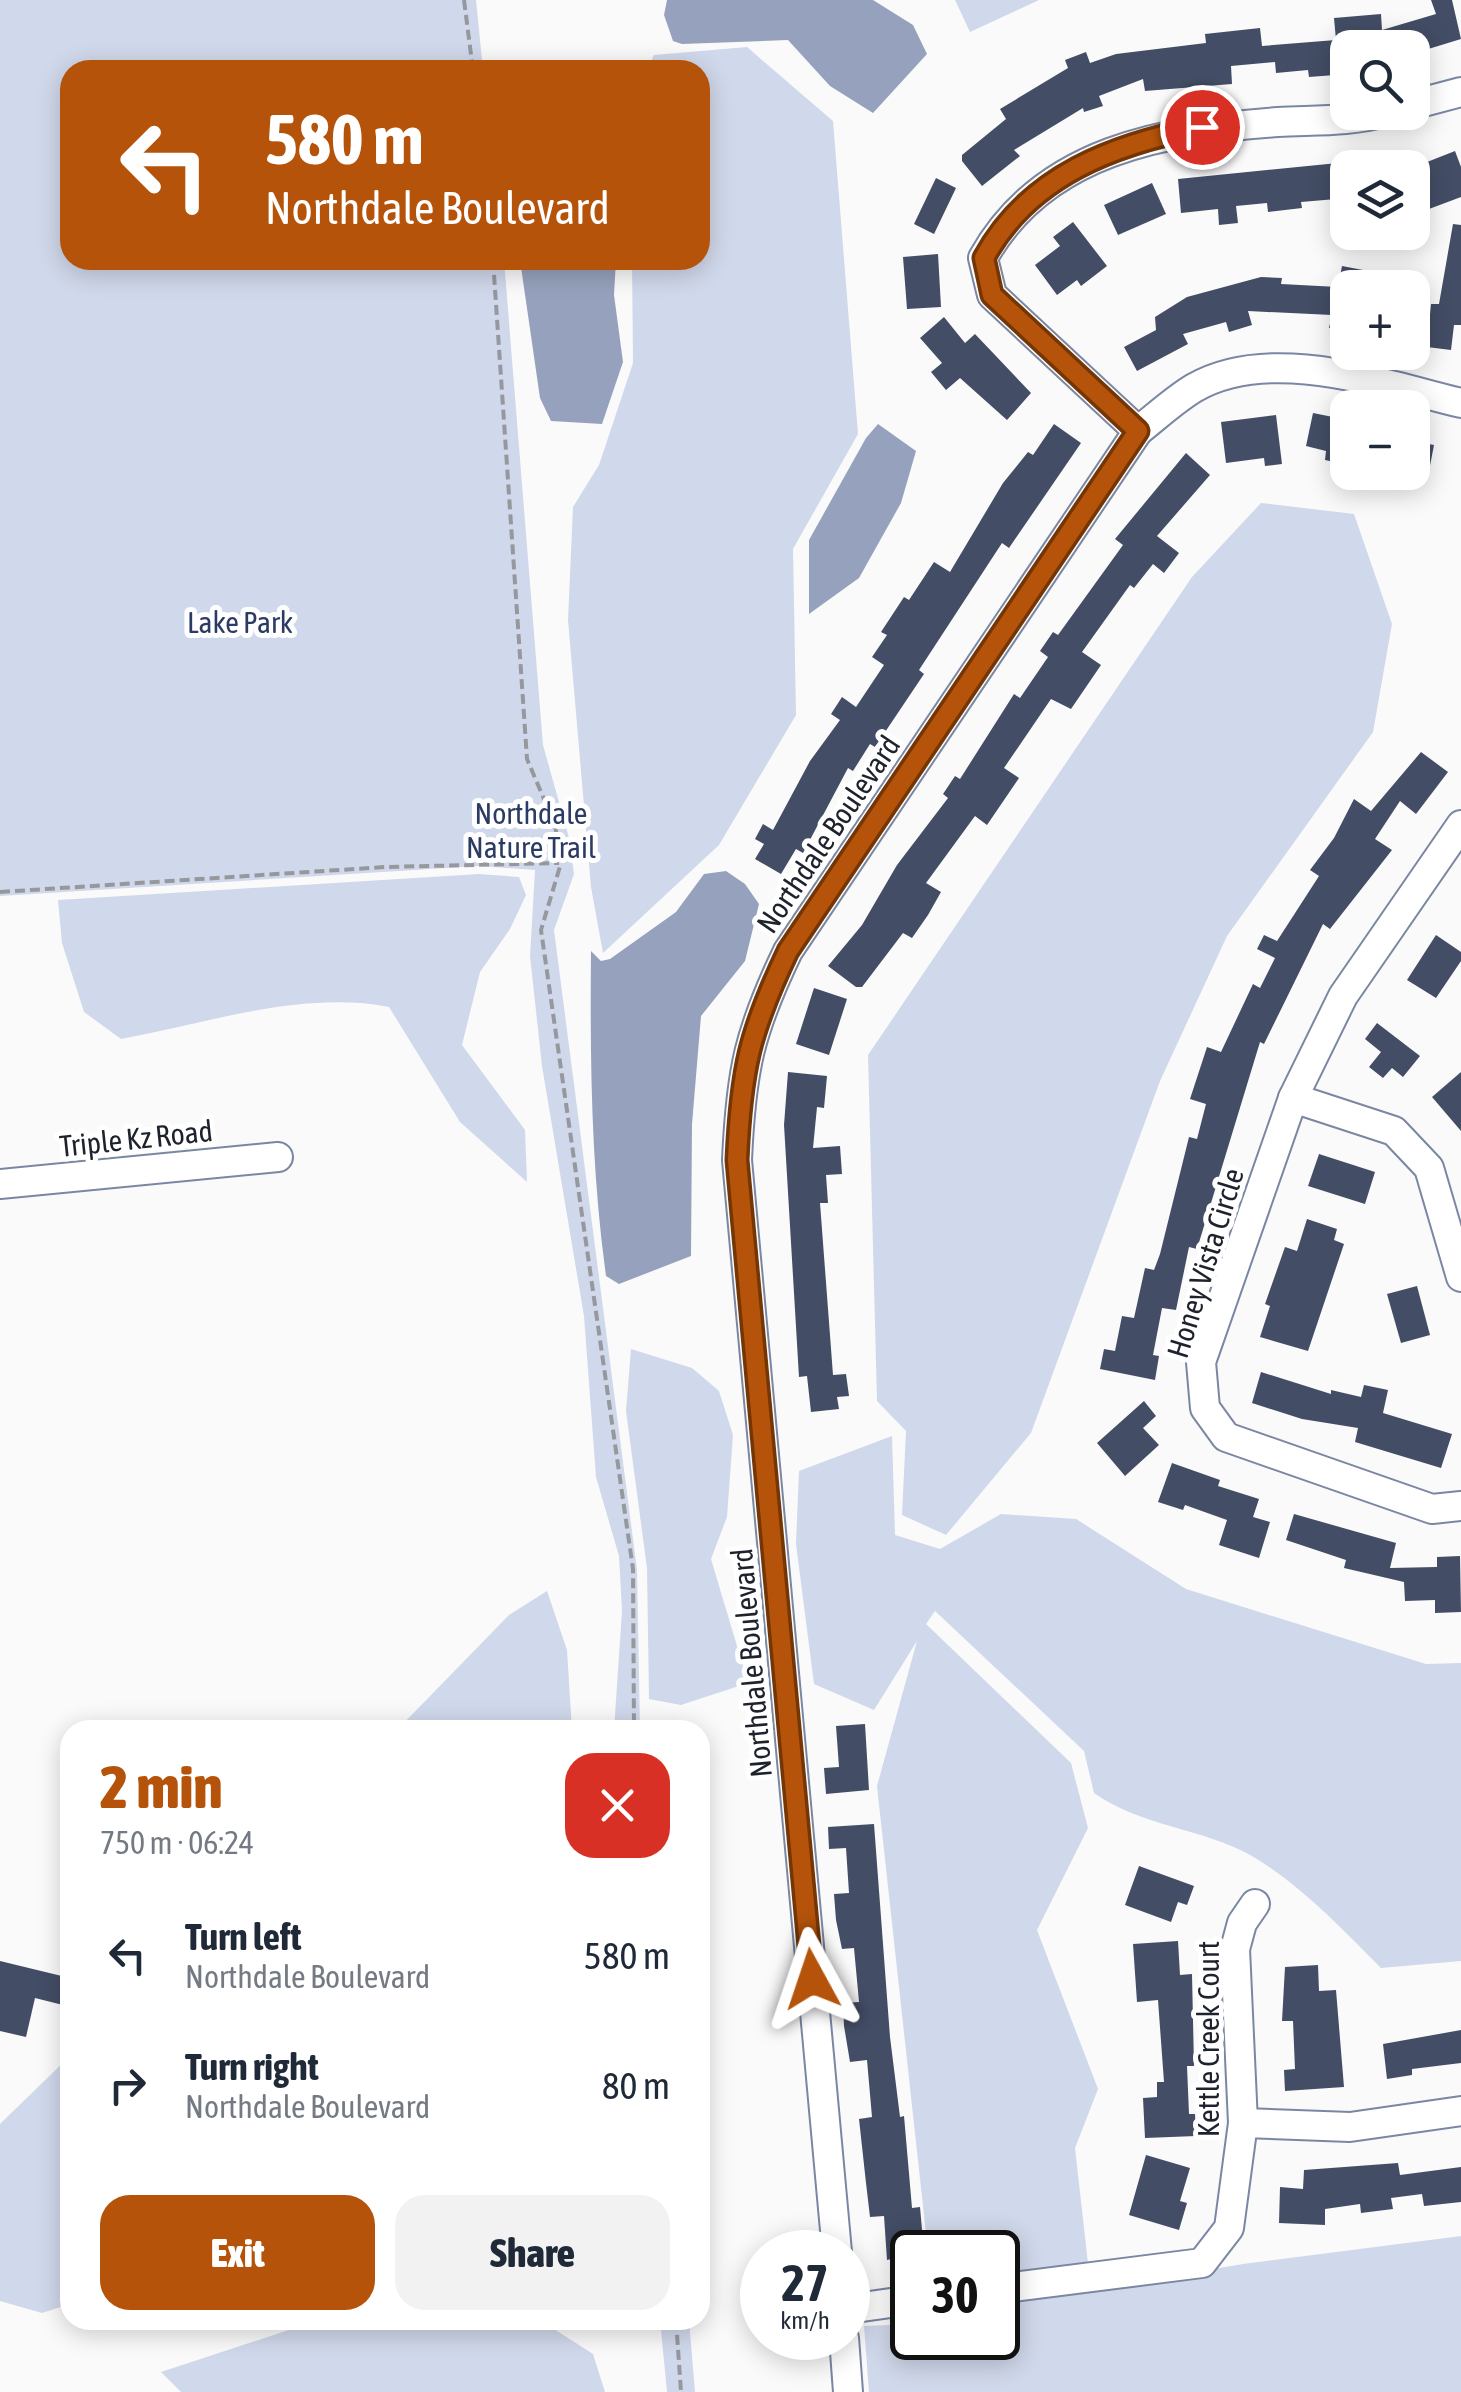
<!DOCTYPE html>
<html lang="en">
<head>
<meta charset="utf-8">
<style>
  body { margin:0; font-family:"Asap Condensed",sans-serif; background:#f2f2f3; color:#1f2937; height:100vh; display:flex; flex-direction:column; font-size:38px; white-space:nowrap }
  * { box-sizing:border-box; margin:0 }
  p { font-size:32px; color:#747a83 }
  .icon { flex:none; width:55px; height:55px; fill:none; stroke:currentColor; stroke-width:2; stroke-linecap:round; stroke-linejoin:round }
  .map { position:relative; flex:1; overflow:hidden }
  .details { position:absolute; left:60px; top:1720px; width:650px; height:610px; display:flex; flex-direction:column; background:#fff; border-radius:30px; box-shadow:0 5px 25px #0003 }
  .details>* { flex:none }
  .top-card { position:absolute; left:60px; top:60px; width:650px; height:210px; border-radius:30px; box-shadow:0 5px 25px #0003; background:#b45309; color:#fff; overflow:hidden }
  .buttons { position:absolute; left:1330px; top:30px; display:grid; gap:20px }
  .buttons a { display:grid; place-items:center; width:100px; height:100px; border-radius:20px; background:#fff; box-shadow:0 5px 25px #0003; font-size:50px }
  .speed { position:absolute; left:740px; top:2230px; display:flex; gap:20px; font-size:50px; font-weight:700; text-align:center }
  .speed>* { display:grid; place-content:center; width:130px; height:130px; border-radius:50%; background:#fff; box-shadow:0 5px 25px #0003; line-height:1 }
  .speed small { font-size:25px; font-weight:400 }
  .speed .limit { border:5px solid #111; border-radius:15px; background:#fff; color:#111 }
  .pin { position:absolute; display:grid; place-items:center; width:85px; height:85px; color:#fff; margin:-42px; border:5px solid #fff; border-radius:50%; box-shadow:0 2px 10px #0007 }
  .me { position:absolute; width:110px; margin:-55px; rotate:355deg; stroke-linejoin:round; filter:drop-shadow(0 0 8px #0008) }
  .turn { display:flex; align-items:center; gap:35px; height:210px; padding:0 40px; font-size:45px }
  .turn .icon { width:130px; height:130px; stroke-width:2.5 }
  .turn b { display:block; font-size:70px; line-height:85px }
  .round { display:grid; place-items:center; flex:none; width:105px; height:105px; border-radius:30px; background:#f2f2f3 }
  .headline { display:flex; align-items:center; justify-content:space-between; height:170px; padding:0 40px }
  h1 { font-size:60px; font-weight:800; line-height:75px; color:#b45309 }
  .cta { display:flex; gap:20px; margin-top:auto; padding:20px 40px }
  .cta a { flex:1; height:115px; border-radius:30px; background:#b45309; color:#fff; font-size:40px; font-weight:800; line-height:115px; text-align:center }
  .cta a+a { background:#f2f2f3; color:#1f2937 }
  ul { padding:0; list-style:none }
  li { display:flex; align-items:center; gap:30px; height:130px; padding:0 40px }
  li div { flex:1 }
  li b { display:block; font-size:38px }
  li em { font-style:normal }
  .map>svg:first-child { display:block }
</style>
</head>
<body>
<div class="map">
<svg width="1461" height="2392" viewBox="0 0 1461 2392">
  <rect width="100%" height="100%" fill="#fafafa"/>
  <g fill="#d0d8eb">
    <path d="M0 0H476L483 70H70V260H504L543 745 569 838 574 874 554 930 637 1570 640 1730H614L622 1611 619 1556 596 1477 584 1316 542 1066 530 956 535 870 479 866 0 896Z"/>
    <path d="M955 0H1039L970 32Z"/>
    <path d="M747 47 833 121 858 434 793 549 796 715 719 845 603 953 591 887 568 620 573 507 599 465 633 363 632 260H700V70H647L654 55Z"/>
    <path d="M1261 503 1354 514 1392 624 1373 732 1227 936 1160 1081 1031 1433 946 1535 902 1515 906 1431 877 1401 868 1055 1192 577Z"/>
    <path d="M479 874 519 877 526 895 510 929 480 972 462 1045 525 1130 527 1182 460 1122 389 1007C302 990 208 1023 121 1039L84 1012 62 943 58 900Z"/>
    <path d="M631 1349 692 1368 719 1391 733 1435 727 1517 711 1559 748 1683 681 1705 649 1699 647 1568 626 1411Z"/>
    <path d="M892 1436 895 1535 940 1549 1001 1514 1076 1519 1186 1589 1426 1664 1461 1663V1961L1381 1968C1342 1929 1301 1885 1252 1856 1203 1828 1142 1827 1094 1793L1084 1751 935 1611 926 1624 1071 1763 1088 1828 1037 1930 1098 2089 1075 2148 1091 2290 1243 2264 1461 2236V2392H869L864 2326 912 2324V2338H998V2252H928L877 1786 917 1641 874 1710 814 1684 796 1544 799 1471Z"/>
    <path d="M547 1591 567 1650 572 1730H397L509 1615Z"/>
    <path d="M70 2056V2304L42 2313 0 2301V2124Z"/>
    <path d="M319 2320H540L593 2354 605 2392H181L161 2372Z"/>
    <path d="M660 2320H689L695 2392H667Z"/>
  </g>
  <g fill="#96a2bd">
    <path d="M667 0H873L913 25 927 54 873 113 830 86 788 40 682 44 673 41 664 15Z"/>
    <path d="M520 260H616L614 295 623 362 602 424 551 421 540 398Z"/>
    <path d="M878 424 916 451 901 503 859 578 809 614V540L866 438Z"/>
    <path d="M726 871 745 884 759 904 745 961 701 1016 692 1124 691 1256 619 1284 606 1276C591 1167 590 1060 591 951L601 961 610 959 676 912 704 874Z"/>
  </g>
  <g fill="#434d65">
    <path d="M1431 0H1452L1461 39 1412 54V48H1348V74L1309 77 1308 70 1276 73 1275 62 1231 66 1232 84 1145 91 1143 79 1099 96 1103 106 1084 112 1083 108 1014 150 1020 156 982 186 962 161V155L1006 119 1000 109 1068 68 1065 60 1086 52 1090 63 1116 54 1206 43 1205 34 1260 28 1262 46 1336 40 1334 18 1381 14 1382 30 1436 14Z"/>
    <path d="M1455 151 1461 167V197L1429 209 1417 177 1426 174 1422 164Z"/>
    <path d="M1348 162V198L1301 202 1302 208 1268 212 1267 203 1236 206 1238 223 1219 225 1218 209 1181 213 1178 179Z"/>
    <path d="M936 178 956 188 934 234 914 224Z"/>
    <path d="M1152 183 1166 214 1118 235 1104 205Z"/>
    <path d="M1073 222 1107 266 1081 286 1077 280 1057 295 1035 265 1060 246 1053 237Z"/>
    <path d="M1453 224 1461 225V325H1454L1451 350 1427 347 1431 304H1439Z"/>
    <path d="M938 254 941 307 907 309 903 257Z"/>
    <path d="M1342 266 1363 270 1360 288H1348V331L1329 328 1332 315 1248 311 1252 325 1229 332 1226 322 1183 334 1188 344 1137 371 1124 347 1156 330 1155 317 1187 297 1261 277 1282 278 1281 284 1338 287Z"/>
    <path d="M944 317 965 343 975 334 1031 393 1007 420 960 378 946 390 931 372 942 363 920 338Z"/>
    <path d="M1313 413 1348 420V465L1325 460 1326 451 1306 446Z"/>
    <path d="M1276 415 1282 464 1265 466 1264 458 1226 463 1221 422Z"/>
    <path d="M1054 424 1081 443 1009 548 1002 543 919 670 924 674 875 747 870 744 853 771 848 768 803 853 796 849 781 874 755 859 764 844 755 839 763 824 773 830 810 761 840 720 831 714 842 697 856 707 884 665 872 657 887 635 881 632 904 597 909 600 934 562 950 572 1003 483 1028 452 1033 455Z"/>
    <path d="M1412 441 1434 445 1428 476 1412 472Z"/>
    <path d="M1186 453 1210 475 1157 536 1179 553 1164 573 1153 564 1134 588 1130 585 1082 652 1101 665 1071 709 1051 699 1004 768 1019 778 987 825 975 816 926 883 941 892 928 915 912 938 903 933 862 987H856L828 966 862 925 897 865 948 798 943 794 955 776 960 779 1014 694 1020 698 1048 657 1040 651 1053 632 1058 635 1123 545 1115 539Z"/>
    <path d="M1421 752 1448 772 1416 814 1400 801 1375 839 1392 850 1330 929 1323 924 1264 1044 1260 1042 1197 1249 1189 1247 1176 1310 1162 1308 1153 1355 1159 1356 1155 1380 1100 1369 1104 1349 1115 1351 1122 1316 1134 1318 1145 1268 1154 1270 1160 1254 1189 1137 1197 1139 1206 1104 1190 1099 1207 1047 1221 1052 1253 984 1260 988 1275 958 1257 949 1264 935 1277 941 1319 876 1310 870 1334 838 1354 799 1371 811Z"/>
    <path d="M1436 935 1461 952V961L1436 998 1407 980Z"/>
    <path d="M814 988 847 999 829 1055 796 1044Z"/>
    <path d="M1377 1023 1420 1056 1403 1077 1392 1068 1383 1078 1369 1067 1381 1052 1365 1039Z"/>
    <path d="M788 1072 827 1076 824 1108 817 1107 813 1148 840 1146 842 1174 826 1175 828 1203H820L833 1375 846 1374 849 1396 837 1397 839 1409 811 1412 807 1376 799 1377 784 1125Z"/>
    <path d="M1461 1072V1131L1432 1097Z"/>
    <path d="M1319 1154 1375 1172 1365 1204 1308 1186Z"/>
    <path d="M1307 1219 1337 1229 1334 1240 1344 1244 1308 1351 1260 1337 1270 1306 1265 1304 1285 1247 1297 1251Z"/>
    <path d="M1417 1286 1430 1335 1401 1343 1387 1294Z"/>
    <path d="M1261 1372 1331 1394V1390L1361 1397 1364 1385 1388 1390 1383 1413 1452 1434 1441 1468 1355 1442 1358 1428 1302 1419 1252 1403Z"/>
    <path d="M1144 1401 1156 1416 1143 1428 1159 1445 1125 1476 1097 1443Z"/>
    <path d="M1172 1463 1220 1480 1218 1486 1259 1499 1253 1517 1270 1522 1259 1558 1219 1545 1227 1520 1185 1505 1183 1510 1158 1502Z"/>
    <path d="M1294 1514 1396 1543 1390 1568 1437 1567V1557L1460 1556 1461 1612 1435 1613V1600L1405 1601 1404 1582 1344 1568 1346 1560 1286 1540Z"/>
    <path d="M865 1724 869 1790 826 1794 824 1768 839 1767 836 1726Z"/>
    <path d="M874 1824 890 2037 900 2117 904 2116 912 2208 920 2207 924 2252 887 2260 884 2216 870 2217 866 2183 859 2119 872 2117 867 2060 850 2062 844 2026 843 2003 859 2002 854 1948 842 1949 836 1920 834 1894 849 1893 846 1848 829 1849 828 1827Z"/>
    <path d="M1139 1866 1194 1886 1187 1905 1178 1902 1171 1922 1125 1905Z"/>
    <path d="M1178 1941 1180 1975 1192 1974 1194 2066H1187L1189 2114H1195L1196 2136 1145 2138 1143 2098 1157 2097V2082H1164L1158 2000 1137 2002 1133 1944Z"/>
    <path d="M0 1961 70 1978 63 2005 35 1998 26 2037 0 2031Z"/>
    <path d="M1318 1965 1319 1991 1336 1990 1344 2087 1285 2091 1284 2070 1295 2069 1293 2021H1282L1285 1967Z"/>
    <path d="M1461 2030V2063L1412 2069V2075L1387 2079 1383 2044Z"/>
    <path d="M1146 2155 1190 2168 1180 2201 1187 2203 1179 2230 1129 2215Z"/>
    <path d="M1398 2163 1400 2175 1461 2167V2202L1424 2206 1422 2194 1391 2198 1393 2209 1361 2213 1360 2204 1325 2209V2225L1279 2223 1280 2187 1303 2189 1304 2170Z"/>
  </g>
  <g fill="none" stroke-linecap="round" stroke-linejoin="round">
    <g stroke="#7a87a3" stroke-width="32">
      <g id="minor">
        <path d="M1412 105 1461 92"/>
        <path d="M1138 431 992 295 983 258C1043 150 1165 130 1278 122 1313 120 1351 122 1385 112"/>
        <path d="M1461 825 1343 996 1293 1098 1201 1362 1205 1408 1226 1437 1432 1509 1461 1506"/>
        <path d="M1293 1098 1394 1131 1429 1168 1461 1277"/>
        <path d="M0 1184 278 1157"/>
        <path d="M1243 2123 1350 2127 1461 2111"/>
        <path d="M837 2252 737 1160C741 1070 749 1032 788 951L1138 431C1156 417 1174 400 1194 388 1270 344 1382 384 1461 403"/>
        <path d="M998 2289 1202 2263 1229 2228 1243 2123 1235 1949 1242 1923 1255 1904"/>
        <path d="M848 2309 912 2300"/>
        <path d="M844 2338 848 2392"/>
      </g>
    </g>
    <g stroke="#96989d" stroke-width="4" stroke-dasharray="10 5" stroke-linecap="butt">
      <path d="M464 0 473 70"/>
      <path d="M493 260 527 759 555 825 561 863 541 930 633 1569 634 1730"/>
      <path d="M0 892 385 867 559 863"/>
      <path d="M676 2320 681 2392"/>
    </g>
    <use href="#minor" stroke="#fff" stroke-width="28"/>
  </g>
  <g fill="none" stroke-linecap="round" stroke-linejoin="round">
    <g stroke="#753606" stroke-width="25">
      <path id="route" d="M812 1979 737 1160C741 1070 749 1033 788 951L1138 431 992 295 984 258C1029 175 1115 144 1202 127"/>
    </g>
    <use href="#route" stroke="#b45309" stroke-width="18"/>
  </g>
  <g text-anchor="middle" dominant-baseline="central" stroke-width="10" stroke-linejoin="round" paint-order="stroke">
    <g font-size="30" fill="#2c3b63" stroke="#fff">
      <text x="240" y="622">Lake Park</text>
      <text x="531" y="813">Northdale<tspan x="531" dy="34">Nature Trail</tspan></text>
    </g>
    <g font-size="30" fill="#1d222d" stroke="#fff">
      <text transform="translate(828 834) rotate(-56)">Northdale Boulevard</text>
      <text transform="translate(136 1138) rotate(-6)">Triple Kz Road</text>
      <text transform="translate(1205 1263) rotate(-73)">Honey Vista Circle</text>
      <text transform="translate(751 1663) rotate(-95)">Northdale Boulevard</text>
      <text transform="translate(1208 2039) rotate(-90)">Kettle Creek Court</text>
    </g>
  </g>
</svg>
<div class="buttons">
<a><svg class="icon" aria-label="search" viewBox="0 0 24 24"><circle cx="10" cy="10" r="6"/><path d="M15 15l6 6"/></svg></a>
<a><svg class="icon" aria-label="layers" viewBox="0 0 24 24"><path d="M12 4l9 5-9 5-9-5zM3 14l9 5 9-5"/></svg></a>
<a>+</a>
<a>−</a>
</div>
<div class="speed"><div>27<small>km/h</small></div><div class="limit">30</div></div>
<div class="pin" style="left:1202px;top:127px;background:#d93025"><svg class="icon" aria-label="arrive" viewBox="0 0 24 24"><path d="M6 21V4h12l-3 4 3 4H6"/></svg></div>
<svg class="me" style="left:812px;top:1979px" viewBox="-20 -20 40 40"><path d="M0-17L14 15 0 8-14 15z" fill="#b45309" stroke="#fff" stroke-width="4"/></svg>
<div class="top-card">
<div class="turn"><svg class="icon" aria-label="left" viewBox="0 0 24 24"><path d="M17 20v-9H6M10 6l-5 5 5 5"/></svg><div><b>580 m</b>Northdale Boulevard</div></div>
</div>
<section class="details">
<div class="headline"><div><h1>2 min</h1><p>750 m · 06:24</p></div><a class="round" style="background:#d93025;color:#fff"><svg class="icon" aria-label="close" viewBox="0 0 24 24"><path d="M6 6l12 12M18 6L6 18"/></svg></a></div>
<ul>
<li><svg class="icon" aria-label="left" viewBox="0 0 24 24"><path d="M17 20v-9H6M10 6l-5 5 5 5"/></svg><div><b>Turn left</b><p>Northdale Boulevard</p></div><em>580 m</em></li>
<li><svg class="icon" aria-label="right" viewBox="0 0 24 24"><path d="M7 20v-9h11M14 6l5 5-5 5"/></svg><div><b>Turn right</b><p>Northdale Boulevard</p></div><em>80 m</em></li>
</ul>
<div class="cta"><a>Exit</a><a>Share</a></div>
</section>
</div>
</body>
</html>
